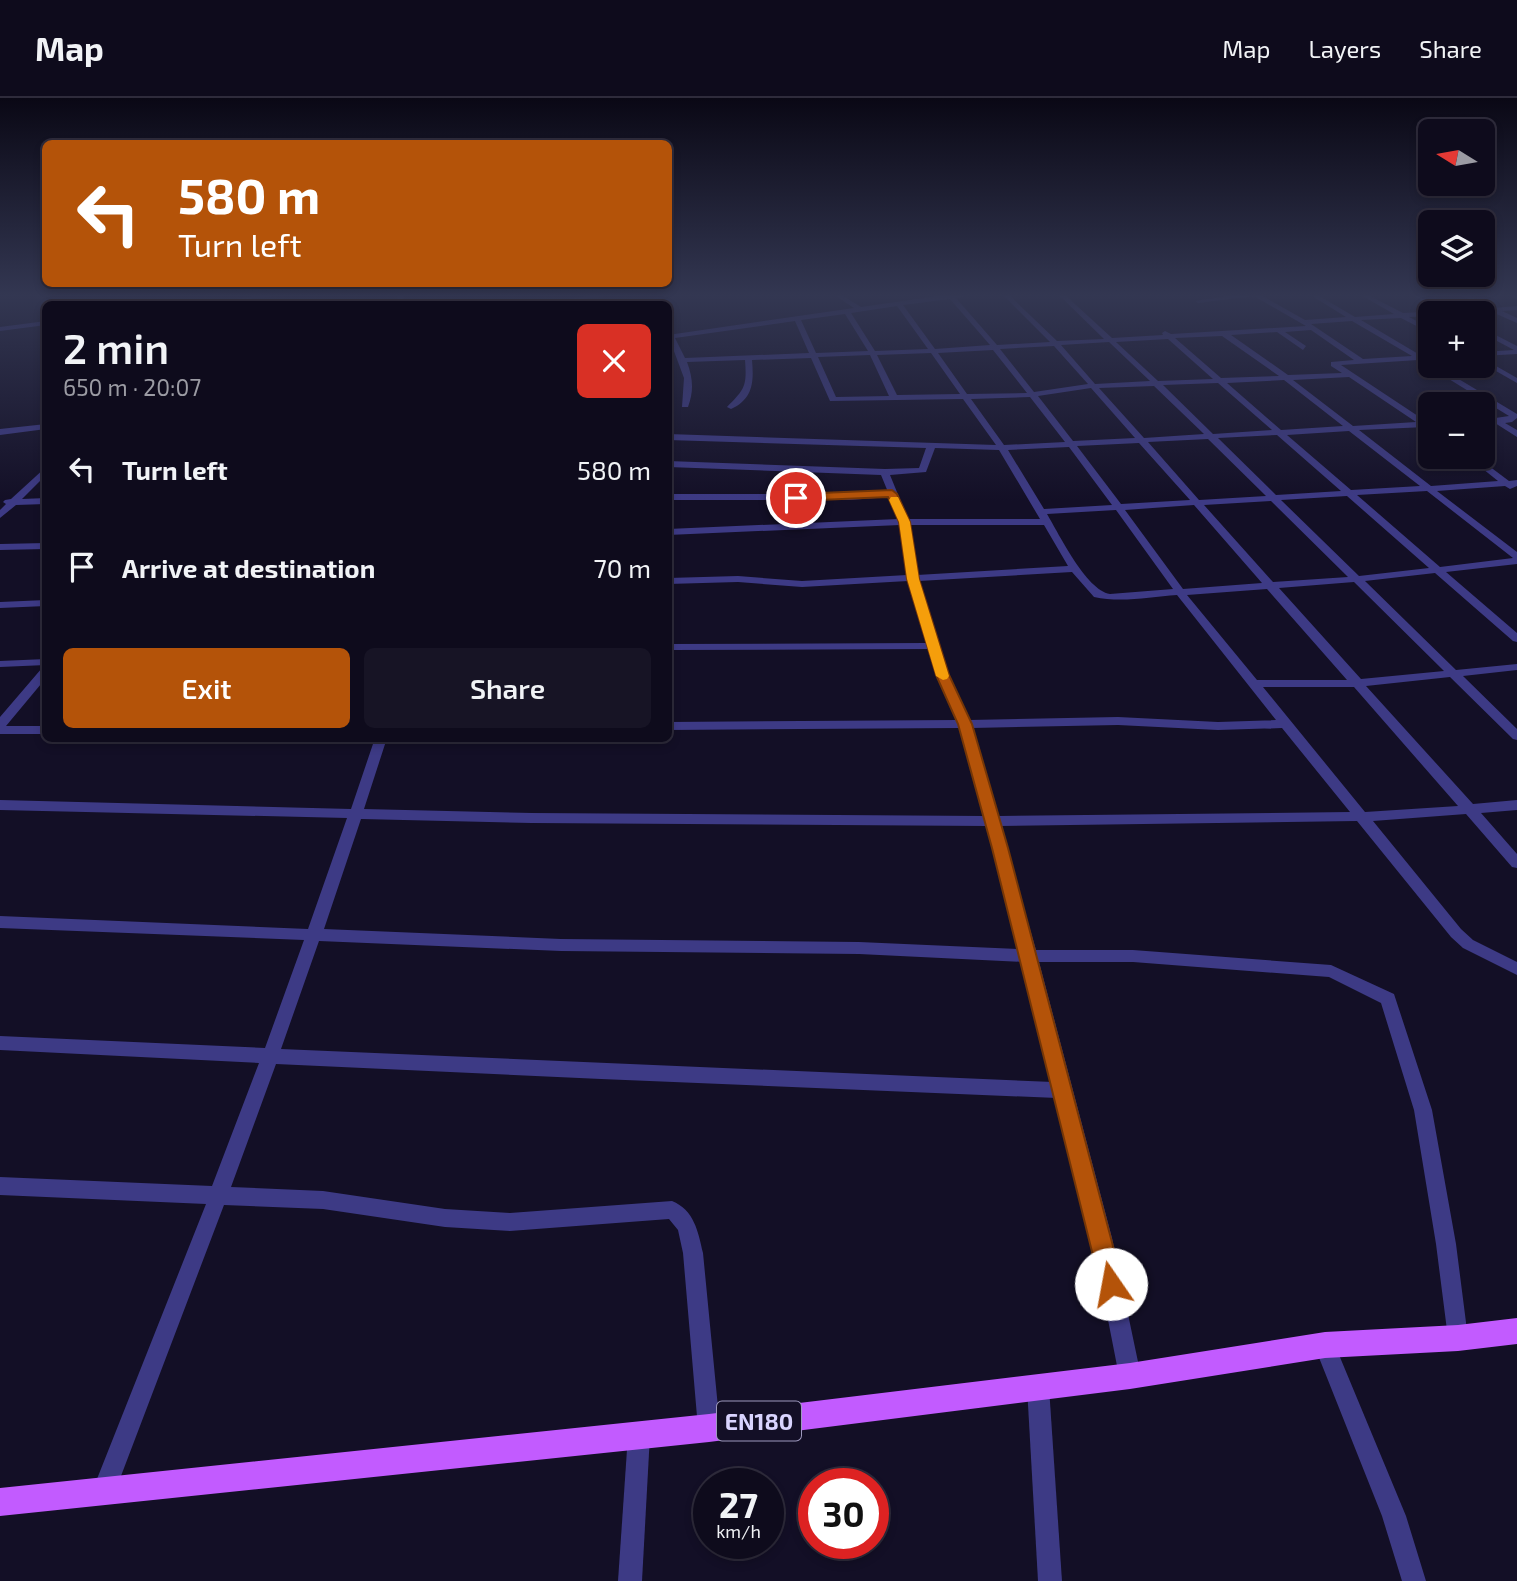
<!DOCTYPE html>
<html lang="en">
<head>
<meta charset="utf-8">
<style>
  body { margin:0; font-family:"Exo 2",sans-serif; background:#171425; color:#f1f3f6; height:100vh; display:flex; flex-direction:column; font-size:26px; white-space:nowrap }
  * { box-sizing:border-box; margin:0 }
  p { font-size:23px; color:#9b9ba3 }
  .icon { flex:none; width:38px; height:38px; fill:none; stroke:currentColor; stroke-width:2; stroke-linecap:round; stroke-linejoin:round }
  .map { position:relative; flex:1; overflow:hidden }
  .sheet { position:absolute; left:42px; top:203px; width:630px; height:441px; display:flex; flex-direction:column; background:#0e0b1c; border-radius:10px; box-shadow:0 4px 10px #0003,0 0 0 2px #2e2b3b }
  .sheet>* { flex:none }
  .banner { position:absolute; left:42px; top:42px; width:630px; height:147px; border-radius:10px; box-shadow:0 4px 10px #0003,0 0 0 2px #2e2b3b; background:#b45309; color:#fff; overflow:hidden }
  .needle { width:46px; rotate:281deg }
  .controls { position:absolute; left:1418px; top:21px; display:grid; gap:14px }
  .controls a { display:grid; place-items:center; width:77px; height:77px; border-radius:10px; background:#0e0b1c; box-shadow:0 4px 10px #0003,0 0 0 2px #2e2b3b; font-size:35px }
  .speed { position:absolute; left:693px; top:1370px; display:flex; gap:14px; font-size:35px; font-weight:700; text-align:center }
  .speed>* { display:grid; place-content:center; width:91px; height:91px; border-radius:50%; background:#0e0b1c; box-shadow:0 4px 10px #0003,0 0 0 2px #2e2b3b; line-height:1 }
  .speed small { font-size:18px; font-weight:400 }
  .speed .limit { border:10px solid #d22; background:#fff; color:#111 }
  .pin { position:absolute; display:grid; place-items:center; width:60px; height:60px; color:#fff; margin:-30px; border:4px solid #fff; border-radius:50%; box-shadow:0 2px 7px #0007 }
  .me { position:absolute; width:77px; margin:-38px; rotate:348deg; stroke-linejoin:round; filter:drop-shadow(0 0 5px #0008) }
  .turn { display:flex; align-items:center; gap:24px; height:147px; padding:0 21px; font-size:32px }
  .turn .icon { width:91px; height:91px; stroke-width:2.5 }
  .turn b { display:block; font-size:49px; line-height:60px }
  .round { display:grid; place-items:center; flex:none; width:74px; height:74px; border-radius:10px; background:#171425 }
  .summary { display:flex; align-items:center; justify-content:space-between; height:119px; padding:0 21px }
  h1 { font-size:42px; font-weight:600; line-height:52px }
  .primary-button { display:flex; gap:14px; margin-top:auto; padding:14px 21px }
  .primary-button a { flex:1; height:80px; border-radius:10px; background:#b45309; color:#fff; font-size:28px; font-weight:600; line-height:80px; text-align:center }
  .primary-button a+a { background:#171425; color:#f1f3f6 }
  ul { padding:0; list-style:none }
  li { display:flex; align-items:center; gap:21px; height:98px; padding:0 21px }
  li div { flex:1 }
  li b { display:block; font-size:26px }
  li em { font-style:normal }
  header { display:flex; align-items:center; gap:42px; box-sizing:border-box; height:98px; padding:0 35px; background:#0e0b1c; border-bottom:2px solid #2e2b3b }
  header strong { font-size:33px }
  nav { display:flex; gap:38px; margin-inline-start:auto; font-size:24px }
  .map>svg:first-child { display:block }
</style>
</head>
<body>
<header>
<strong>Map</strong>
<nav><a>Map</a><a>Layers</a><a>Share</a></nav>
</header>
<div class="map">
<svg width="1517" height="1483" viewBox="0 0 1517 1483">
  <rect width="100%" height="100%" fill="#130f26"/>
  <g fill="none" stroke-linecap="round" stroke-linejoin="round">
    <g fill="#3d3a85" fill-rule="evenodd">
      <path d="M273 196H291L210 206H194Z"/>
      <path d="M396 196H402L406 206H400Z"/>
      <path d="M604 196H621L545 206H530Z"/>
      <path d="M833 196H840L861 209 951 196H972L956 200 997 247 1050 244 1002 196H1008L1057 243 1104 241 1058 196H1064L1112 240 1163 237 1162 235 1165 233 1171 236 1306 228 1254 198 1198 205 1195 203 1242 196H1259L1305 222 1346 219 1309 196H1316L1355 219 1394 216 1359 196H1366L1403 215 1442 213 1411 196H1418L1450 212 1485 210 1458 196H1466L1494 210 1517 208V212L1502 213 1517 220V225L1492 214 1430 215V218L1409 219 1430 230V235L1401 220 1361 222 1430 263V268H1437L1517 316V320L1512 324 1505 325 1517 332V339L1495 325 1482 326V322L1509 318 1418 262 1341 267 1427 324H1430V328L1426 329 1359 332 1431 388 1498 383 1468 359H1477L1509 383 1517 382V388L1510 391 1505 388 1437 393 1517 454V466L1446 474 1517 535V544L1513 543 1435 475 1365 483 1456 572 1517 566V572L1463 578 1517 631V642L1513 641 1450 579 1366 588 1473 706 1517 702V712L1481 715 1517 756V770L1512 769 1466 716 1373 723 1461 831 1473 842 1517 864V877L1463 850 1451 839 1357 723 1000 728 1036 852H1133L1331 867 1394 896 1432 1012 1456 1146 1468 1240 1465 1247 1458 1250 1451 1247 1448 1240 1436 1146 1414 1012 1381 905 1329 879 1133 864H1039L1112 1140 1141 1278 1138 1286 1130 1289 1122 1286 1119 1278 1092 1140 1057 1000 601 981 276 966 231 1089 323 1093 445 1111 510 1115 672 1103C694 1112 698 1133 703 1155L720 1330 717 1338 709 1341 701 1338 698 1330 683 1155 678 1132 669 1121 510 1133 445 1129 323 1111 224 1107 113 1399 105 1403 97 1399 93 1391 206 1106 0 1097V1079L212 1088 259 965 0 952V938L265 950 304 842 0 830V818L308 831 347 720 0 712V702L351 711 375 640H387L364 711 532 715 984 718 960 630 668 632V624L957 622 936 577 929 551 668 552V546L927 545 908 483 802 489 738 484 668 486V480L738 478 802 483 907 477 900 427 668 437V431L898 421 890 399 849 402H668V396H849L888 394 881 377 668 369V363L885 371 919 370 926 350 668 342V336L996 347 963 301 830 303 811 260 752 262C754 284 753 301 731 311L727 309C745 291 747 288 745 262L687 264C693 280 694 293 688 309H682L684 280 668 237 854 210ZM950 201 990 247 935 251 903 207ZM897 208 928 251 875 253 851 215ZM845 216 868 253 816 255 801 222ZM795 223 809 255 685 260 675 240ZM1352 223 1412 258 1363 261 1311 226ZM1311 232 1354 262 1331 264V268L1342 275 1288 277 1231 237 1277 234 1303 252 1306 248 1285 234ZM1222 238 1279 278 1221 280 1175 240ZM1168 241 1213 281 1158 283 1116 244ZM1109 244 1150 283 1095 286 1061 247ZM1054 248 1088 286 1034 294 1000 251ZM993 252 1027 295 967 296 938 255ZM931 255 960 296 897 297 877 257ZM870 257 889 298 836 299 818 259ZM1349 279 1416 324 1353 328 1293 282ZM1284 282 1343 328 1281 332 1227 285ZM1218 285 1272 332 1213 336 1163 287ZM1154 288 1204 336 1144 340 1099 290ZM1091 290 1135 340 1073 343 1038 298ZM1030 299 1065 344 1004 347 971 301ZM1349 333 1420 388 1351 392 1287 337ZM1277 337 1341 393 1276 397 1218 340ZM1208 341 1266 398 1199 402 1148 344ZM1139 345 1190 402 1121 406 1077 348ZM1069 349 1112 407 1044 411 1008 352ZM935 350 999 352 1040 421H908L890 377 926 374ZM1427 393 1513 460 1440 469 1357 397ZM1347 398 1429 470 1359 478 1281 402ZM1271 403 1348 479 1273 484 1204 407ZM1194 407 1262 485 1183 491 1125 412ZM1116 412 1173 491 1110 496C1086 492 1059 436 1047 416ZM909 427H1044L1068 468 917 477ZM1072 474 1094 499C1121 505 1150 499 1177 497L1276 622 1218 624 1118 619 969 622 948 577 919 483ZM1354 484 1444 573 1361 581 1279 490ZM1267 491 1347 582H1257L1187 497ZM1263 589H1354L1458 708 1365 714ZM1118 627 1218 632 1282 630 1350 714 998 718 972 630ZM361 721 532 725 987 728 1020 851 859 844 561 841 324 831ZM319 843 561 853 859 856 1024 864 1053 984 281 951Z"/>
      <path d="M1507 196 1517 197V201Z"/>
      <path d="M46 223V227L0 233V229Z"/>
      <path d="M1482 230 1517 248V256L1482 258V254L1514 252 1482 235Z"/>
      <path d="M1482 260 1517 280V285L1482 265Z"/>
      <path d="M46 326V331L0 337V331Z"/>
      <path d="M46 369V377L22 401 46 400V406L16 407 0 420V412L6 406 3 404 5 402 11 401Z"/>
      <path d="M46 445V451L0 452V446Z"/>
      <path d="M46 502V508L0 510V504Z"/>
      <path d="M46 561V567L0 569V563Z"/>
      <path d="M46 569V580L6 628H46V636H0V619L42 570Z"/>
      <path d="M1325 1236 1332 1240 1406 1418 1426 1483H1402L1382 1418 1314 1247 1318 1240Z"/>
      <path d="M1038 1278 1046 1281 1049 1289 1062 1483H1038L1027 1289 1030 1281Z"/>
      <path d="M639 1326 647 1329 650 1337 642 1483H618L628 1337 631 1329Z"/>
    </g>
    <path fill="#c25bff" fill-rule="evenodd" d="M1517 1220V1246L1458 1253 1325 1260 1130 1291 709 1344 0 1418V1390L709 1316 1130 1265 1325 1234 1458 1227Z"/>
  </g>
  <linearGradient id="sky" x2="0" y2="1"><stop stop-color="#0a0815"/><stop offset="0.49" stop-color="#333752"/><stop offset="1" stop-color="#333752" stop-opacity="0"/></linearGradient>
  <rect width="1517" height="403" fill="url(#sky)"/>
  <path fill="#b45309" stroke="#753606" stroke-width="2" d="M892 392 897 396 910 424 919 481 949 577 972 626 1008 750 1123 1186 1119 1194 1111 1198 1103 1194 1100 1186 992 750 958 626 936 577 907 481 899 424 888 399 796 403 791 400 796 396Z"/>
  <path fill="#f59e0b" d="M891 399H898L910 424 919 481 949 578 947 581 943 582 936 578 907 481 899 424 889 402Z"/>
  <g text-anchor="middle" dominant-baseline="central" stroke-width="7" stroke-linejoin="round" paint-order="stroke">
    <rect fill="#130f26" stroke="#9e99be" stroke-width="2" x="717" y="1303.5" width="84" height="39" rx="5"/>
    <g font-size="23" font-weight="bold" fill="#d9d4ff">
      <text x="759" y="1323">EN180</text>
    </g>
  </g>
</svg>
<div class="controls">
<a><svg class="needle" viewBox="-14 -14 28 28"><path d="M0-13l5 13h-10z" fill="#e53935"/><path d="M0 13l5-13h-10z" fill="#9b9ba3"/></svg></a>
<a><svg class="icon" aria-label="layers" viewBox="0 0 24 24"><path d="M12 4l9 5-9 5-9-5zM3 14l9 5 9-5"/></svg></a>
<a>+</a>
<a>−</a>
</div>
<div class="speed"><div>27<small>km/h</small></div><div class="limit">30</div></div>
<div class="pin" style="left:796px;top:400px;background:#d93025"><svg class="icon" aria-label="arrive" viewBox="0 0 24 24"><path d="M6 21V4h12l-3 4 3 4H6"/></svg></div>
<svg class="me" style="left:1111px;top:1186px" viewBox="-20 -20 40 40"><circle r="19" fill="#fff"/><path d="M0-13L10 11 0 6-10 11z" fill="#b45309"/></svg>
<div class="banner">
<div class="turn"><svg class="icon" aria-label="left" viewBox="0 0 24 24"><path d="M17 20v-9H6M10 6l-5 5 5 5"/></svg><div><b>580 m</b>Turn left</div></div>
</div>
<section class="sheet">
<div class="summary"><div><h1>2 min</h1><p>650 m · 20:07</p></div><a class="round" style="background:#d93025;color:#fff"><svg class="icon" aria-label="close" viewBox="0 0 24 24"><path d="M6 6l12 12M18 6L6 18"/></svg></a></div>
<ul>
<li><svg class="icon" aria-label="left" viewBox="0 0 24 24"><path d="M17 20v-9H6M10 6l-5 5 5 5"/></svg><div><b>Turn left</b></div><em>580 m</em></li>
<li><svg class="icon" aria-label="arrive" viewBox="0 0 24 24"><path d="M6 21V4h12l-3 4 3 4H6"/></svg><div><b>Arrive at destination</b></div><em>70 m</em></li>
</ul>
<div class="primary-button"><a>Exit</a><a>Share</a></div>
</section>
</div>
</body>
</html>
